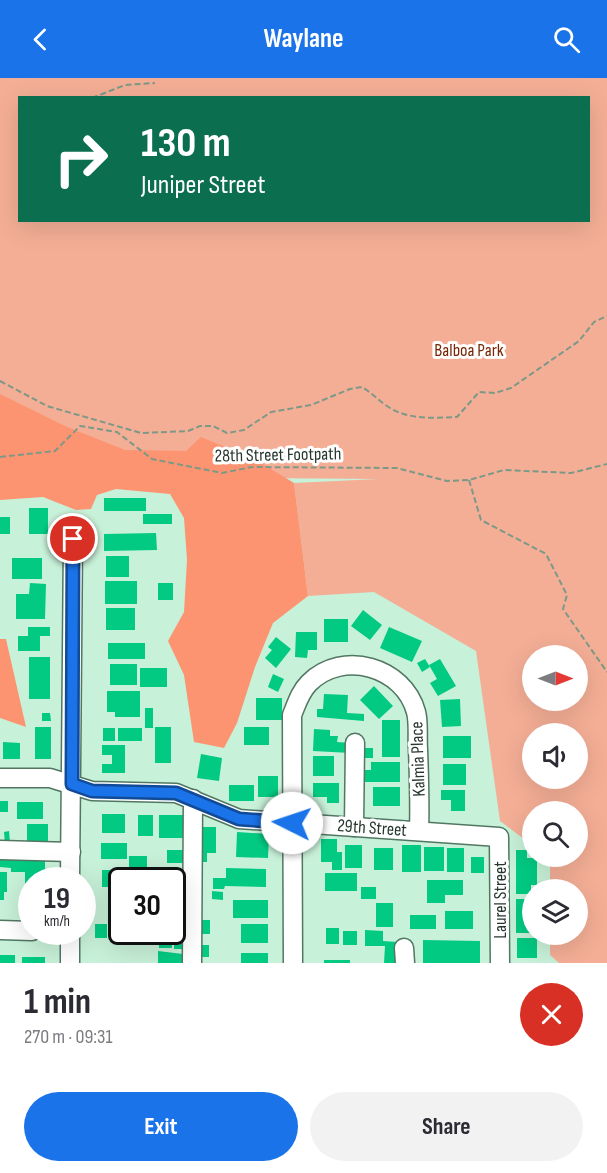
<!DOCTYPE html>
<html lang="en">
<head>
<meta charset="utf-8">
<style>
  body { margin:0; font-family:"Sofia Sans Condensed",sans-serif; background:#f2f2f3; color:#2b2b33; height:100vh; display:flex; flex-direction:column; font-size:22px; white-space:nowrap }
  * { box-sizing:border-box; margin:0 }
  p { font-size:20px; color:#7c7c81 }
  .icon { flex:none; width:33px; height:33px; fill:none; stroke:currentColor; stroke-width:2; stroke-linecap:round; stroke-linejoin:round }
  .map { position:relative; height:885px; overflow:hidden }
  .details { display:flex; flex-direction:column; background:#fff; flex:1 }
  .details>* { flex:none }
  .hud { position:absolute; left:18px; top:18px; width:572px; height:126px; border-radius:0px; box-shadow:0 6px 24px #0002; background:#0b6e4f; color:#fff; overflow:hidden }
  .needle { width:39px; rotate:90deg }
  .fabs { position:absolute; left:522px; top:567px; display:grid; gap:12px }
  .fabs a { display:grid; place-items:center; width:66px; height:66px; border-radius:50%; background:#fff; box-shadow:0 6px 24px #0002; font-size:30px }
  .speed { position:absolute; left:18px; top:789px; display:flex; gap:12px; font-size:30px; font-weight:700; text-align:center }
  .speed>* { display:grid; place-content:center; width:78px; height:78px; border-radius:50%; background:#fff; box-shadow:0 6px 24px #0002; line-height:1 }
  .speed small { font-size:15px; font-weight:400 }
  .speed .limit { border:3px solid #111; border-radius:9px; background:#fff; color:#111 }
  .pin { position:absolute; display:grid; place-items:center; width:51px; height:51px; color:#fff; margin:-26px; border:3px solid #fff; border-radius:50%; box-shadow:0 2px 6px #0007 }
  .me { position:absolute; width:66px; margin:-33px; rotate:274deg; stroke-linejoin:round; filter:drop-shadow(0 0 4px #0008) }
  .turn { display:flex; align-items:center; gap:21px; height:126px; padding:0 24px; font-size:27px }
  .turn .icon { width:78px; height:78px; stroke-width:2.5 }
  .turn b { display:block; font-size:42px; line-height:51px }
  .round { display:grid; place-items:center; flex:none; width:63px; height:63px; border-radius:32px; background:#f2f2f3 }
  .overview { display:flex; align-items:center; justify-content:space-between; height:102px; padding:0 24px }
  h1 { font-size:36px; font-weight:700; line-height:45px }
  .cta { display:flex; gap:12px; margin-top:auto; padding:12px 24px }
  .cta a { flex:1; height:69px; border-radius:36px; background:#1a73e8; color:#fff; font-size:24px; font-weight:700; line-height:69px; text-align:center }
  .cta a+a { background:#f2f2f3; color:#2b2b33 }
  header { display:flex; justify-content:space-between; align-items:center; height:78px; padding:0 24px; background:#1a73e8; color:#fff; font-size:27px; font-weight:700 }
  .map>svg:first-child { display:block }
</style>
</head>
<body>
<header><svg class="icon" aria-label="back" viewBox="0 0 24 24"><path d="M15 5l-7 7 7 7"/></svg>Waylane<svg class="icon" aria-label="search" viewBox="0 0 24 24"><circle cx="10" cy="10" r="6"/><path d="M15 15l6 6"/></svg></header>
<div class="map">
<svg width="607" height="885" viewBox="0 0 607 885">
  <rect width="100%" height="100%" fill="#c8f1d9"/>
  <path fill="#f4ae96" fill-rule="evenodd" d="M0 0H607V885H559L550 877V857L578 856V812L550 811V781L547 779 578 778V734H532V767L500 743 476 573 374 514 308 518 294 405 378 401 0 398ZM20 20H588V142H20ZM532 578H578V622H532ZM532 656H578V700H532Z"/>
  <g fill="#fc9471">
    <path d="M0 316 65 348 125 372 186 373 201 359 256 382 294 405 308 518 273 545 255 589 237 645 224 670 194 664 184 597 168 563 184 534 187 482 184 440 170 416 116 411 97 417 91 431 76 432 43 419 0 422Z"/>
    <path d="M0 561H6L26 649 0 640Z"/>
  </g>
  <g fill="#02ca83">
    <rect x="104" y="420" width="42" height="13"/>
    <rect x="29" y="430" width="19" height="26"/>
    <rect x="143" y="436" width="29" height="10"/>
    <rect x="0" y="439" width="10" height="17"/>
    <path d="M156 455 157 472 104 473V456Z"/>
    <rect x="106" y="478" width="23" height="21"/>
    <rect x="12" y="480" width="30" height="21"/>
    <rect x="105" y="503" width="32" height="23"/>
    <path d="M30 505 46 506 45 541H16V516H29Z"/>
    <rect x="158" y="505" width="15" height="17"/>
    <rect x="106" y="530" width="29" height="22"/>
    <path d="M363 532 382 547 370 562 351 548Z"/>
    <rect x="324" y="541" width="24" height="23"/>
    <path d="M28 549H50V558H40V573H18V558H28Z"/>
    <path d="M389 549 422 563 412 584 380 570Z"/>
    <path d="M296 554H317V572H308L307 580 295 579Z"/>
    <path d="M276 559 291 571 276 590 265 580 272 572 268 569Z"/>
    <rect x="108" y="565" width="37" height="16"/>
    <rect x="29" y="579" width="21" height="42"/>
    <path d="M425 581 430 589 422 594 417 585Z"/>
    <path d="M440 581 456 608 438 618 430 605 437 601 429 587Z"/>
    <rect x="110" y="586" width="27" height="21"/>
    <rect x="140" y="590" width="27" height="19"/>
    <path d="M273 596 284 601 278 614 268 609Z"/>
    <path d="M374 608 393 628 379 641 360 622Z"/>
    <path d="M107 613H140V639H115V634H107Z"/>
    <path d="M324 616 348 617 347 635 364 636V643L317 639V631H323Z"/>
    <rect x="256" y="620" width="26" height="22"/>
    <path d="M460 621 461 648 442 649 440 622Z"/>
    <rect x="145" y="630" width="8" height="20"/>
    <path d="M42 635H50L51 643H42Z"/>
    <rect x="382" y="642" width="18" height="37"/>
    <rect x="35" y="649" width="16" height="32"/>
    <rect x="155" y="649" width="16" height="36"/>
    <rect x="244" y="649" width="25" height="18"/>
    <rect x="103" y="650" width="12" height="13"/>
    <rect x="118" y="650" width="24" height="13"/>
    <path d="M314 651 330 652V658H338L337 664 351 665V675L313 673Z"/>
    <rect x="443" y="658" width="28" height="22"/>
    <path d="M3 664 20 665V681H3Z"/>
    <path d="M102 667H125V695H102V686H112V677H102Z"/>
    <rect x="365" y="670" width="8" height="10"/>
    <path d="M201 676 222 680 219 703 197 700Z"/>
    <rect x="313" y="678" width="21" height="20"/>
    <path d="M371 684H400V704H363V692H371Z"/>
    <rect x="443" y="686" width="23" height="21"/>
    <rect x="258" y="698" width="20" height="21"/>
    <path d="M313 705H339V725H327V719H313Z"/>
    <rect x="229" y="707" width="25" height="16"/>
    <rect x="373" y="709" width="27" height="19"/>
    <path d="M441 712H465V733H451V722H441Z"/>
    <rect x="0" y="723" width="8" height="11"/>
    <rect x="17" y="724" width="26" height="17"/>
    <rect x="102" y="736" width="23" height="19"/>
    <rect x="138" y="737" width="15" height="21"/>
    <rect x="159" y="737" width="26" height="23"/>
    <rect x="27" y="746" width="21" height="20"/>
    <path d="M197 749H216V775H207V784H197Z"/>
    <path d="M9 753 10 765 5 766 4 754Z"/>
    <path d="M237 754 269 756 268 780 236 779Z"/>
    <path d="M321 761H337V774H342V792H332V784H321Z"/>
    <rect x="101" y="765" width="26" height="16"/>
    <rect x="345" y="767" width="17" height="23"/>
    <rect x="402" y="767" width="19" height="27"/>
    <rect x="424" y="769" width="20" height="24"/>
    <rect x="374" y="770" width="19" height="22"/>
    <rect x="447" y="770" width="17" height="24"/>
    <rect x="167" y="772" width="19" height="13"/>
    <path d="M516 772H527V780H537V807H531V816H516Z"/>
    <rect x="129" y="778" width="18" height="11"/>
    <path d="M0 779 45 780V802H32V823H25V794H11V790L0 789Z"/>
    <rect x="471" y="779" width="13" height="16"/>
    <path d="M226 790 266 791V809L225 808 224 811H213V800H226Z"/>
    <path d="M102 792H154V797L183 798V834H172V802H122V809H102Z"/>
    <path d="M0 794H7V814H4V822H0Z"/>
    <rect x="325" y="795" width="32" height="18"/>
    <path d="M427 802H463V817H445V825H427Z"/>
    <rect x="361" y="809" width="15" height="12"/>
    <path d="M212 813 223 814V822L212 821Z"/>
    <path d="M516 821H532V846H530V855H516Z"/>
    <rect x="233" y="822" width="35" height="18"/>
    <path d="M112 823H122V844L112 843Z"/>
    <rect x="376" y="825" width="17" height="24"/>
    <rect x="445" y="833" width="28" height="18"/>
    <rect x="410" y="837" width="26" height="14"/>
    <rect x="199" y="842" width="11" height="14"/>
    <rect x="95" y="846" width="12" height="14"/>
    <rect x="174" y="846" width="10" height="25"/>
    <rect x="241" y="846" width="27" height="19"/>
    <path d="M111 847H122L123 860H111Z"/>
    <rect x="326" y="850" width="13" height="16"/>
    <path d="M365 852 383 853V863L398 864V885H384L385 868H365Z"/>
    <rect x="343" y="853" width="14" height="14"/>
    <rect x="127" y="854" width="13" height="6"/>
    <rect x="144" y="854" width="12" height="6"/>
    <rect x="159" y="856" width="13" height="14"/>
    <rect x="517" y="860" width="20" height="20"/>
    <path d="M423 862 480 863V885H423Z"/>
    <rect x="196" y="867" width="13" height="12"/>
    <path d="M158 873 183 876V885H158Z"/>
    <rect x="241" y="875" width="27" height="10"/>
    <rect x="0" y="877" width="15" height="8"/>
    <rect x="22" y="879" width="23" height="6"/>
    <rect x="324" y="882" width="26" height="3"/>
  </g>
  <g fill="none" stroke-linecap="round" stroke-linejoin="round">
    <g stroke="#517762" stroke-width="21">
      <g id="minor">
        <path d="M0 700H50L92 713 176 715 239 741 499 759 500 885"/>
        <path d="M354 749 355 665"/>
        <path d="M0 772 71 774"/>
        <path d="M70 802 73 461"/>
        <path d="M0 852 32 853"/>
        <path d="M404 870 405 885"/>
        <path d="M70 885V854"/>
        <path d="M192 885 193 721"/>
        <path d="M293 885 292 637C297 625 300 614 309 605 343 571 404 589 416 634 419 645 417 659 418 671 419 698 420 726 419 753"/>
      </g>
    </g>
    <g stroke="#7c9988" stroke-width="2" stroke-dasharray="6 3" stroke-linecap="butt">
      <path d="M92 20 125 7 155 5"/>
      <path d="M0 303 47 328 141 355 188 353 200 348H213L227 355 244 352 271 334 311 327 350 311 362 309C372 315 380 324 390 330 410 342 435 340 457 339L479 314 495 315 511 310 579 263 594 244 607 238"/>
      <path d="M0 379 55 373 80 348 117 354 152 381 222 395 252 389 397 390 447 403 469 402 504 392 571 395 607 386"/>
      <path d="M469 402 481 442 546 476 567 517 563 531 607 594"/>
    </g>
    <use href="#minor" stroke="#fff" stroke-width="18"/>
  </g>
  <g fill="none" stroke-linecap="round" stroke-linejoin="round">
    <g stroke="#114b97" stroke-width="15">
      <path id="route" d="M73 461 72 706 92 713 176 715 239 741 292 745"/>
    </g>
    <use href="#route" stroke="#1a73e8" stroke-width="10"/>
  </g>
  <g text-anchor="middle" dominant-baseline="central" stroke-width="6" stroke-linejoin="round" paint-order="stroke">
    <g font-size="18" fill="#772705" stroke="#fff">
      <text x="469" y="272">Balboa Park</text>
    </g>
    <g font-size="18" fill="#27372e" stroke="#fff">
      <text transform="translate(278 377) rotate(-1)">28th Street Footpath</text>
      <text transform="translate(418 681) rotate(-92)">Kalmia Place</text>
      <text transform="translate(372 750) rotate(4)">29th Street</text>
      <text transform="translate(500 822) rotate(-90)">Laurel Street</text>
    </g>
  </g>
</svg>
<div class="fabs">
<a><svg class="needle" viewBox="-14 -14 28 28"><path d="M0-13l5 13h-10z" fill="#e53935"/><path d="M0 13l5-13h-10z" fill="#7c7c81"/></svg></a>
<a><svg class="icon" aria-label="sound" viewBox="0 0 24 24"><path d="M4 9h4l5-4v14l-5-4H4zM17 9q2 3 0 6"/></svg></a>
<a><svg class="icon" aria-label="search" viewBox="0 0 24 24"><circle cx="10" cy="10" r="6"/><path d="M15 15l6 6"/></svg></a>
<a><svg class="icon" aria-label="layers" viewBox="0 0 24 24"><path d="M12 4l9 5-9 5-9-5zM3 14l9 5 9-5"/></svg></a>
</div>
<div class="speed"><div>19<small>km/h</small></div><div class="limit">30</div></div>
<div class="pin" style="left:73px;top:461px;background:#d93025"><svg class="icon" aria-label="arrive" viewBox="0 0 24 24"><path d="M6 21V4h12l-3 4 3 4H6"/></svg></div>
<svg class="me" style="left:292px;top:745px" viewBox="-20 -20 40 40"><circle r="19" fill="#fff"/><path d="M0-13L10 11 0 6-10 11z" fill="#1a73e8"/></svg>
<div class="hud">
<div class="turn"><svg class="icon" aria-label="right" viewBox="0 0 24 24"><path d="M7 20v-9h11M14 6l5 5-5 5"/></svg><div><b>130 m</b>Juniper Street</div></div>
</div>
</div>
<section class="details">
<div class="overview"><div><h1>1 min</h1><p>270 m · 09:31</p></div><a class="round" style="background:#d93025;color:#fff"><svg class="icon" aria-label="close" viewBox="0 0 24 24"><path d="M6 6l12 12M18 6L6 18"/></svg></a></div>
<div class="cta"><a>Exit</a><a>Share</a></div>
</section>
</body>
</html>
